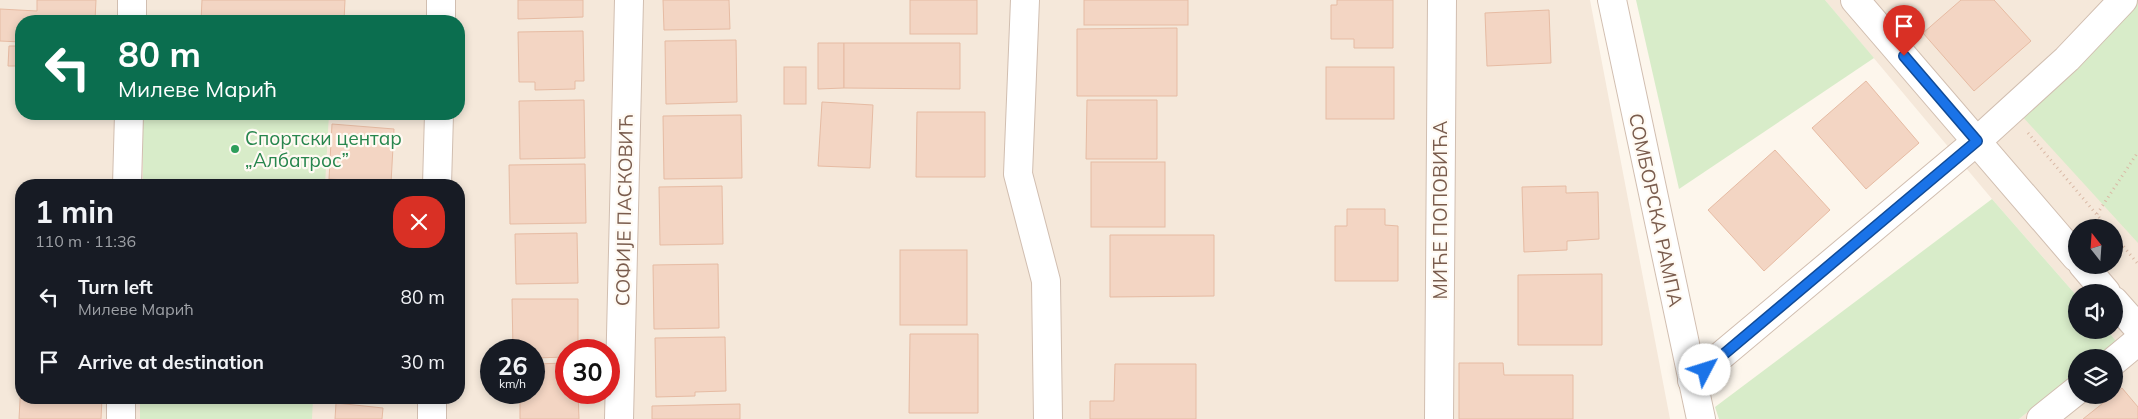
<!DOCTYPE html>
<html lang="en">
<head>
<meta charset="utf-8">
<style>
  body { margin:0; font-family:Mulish,sans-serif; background:#242831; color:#f1f3f6; height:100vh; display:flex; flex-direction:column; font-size:19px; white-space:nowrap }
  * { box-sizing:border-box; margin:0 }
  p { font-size:16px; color:#9ea1a6 }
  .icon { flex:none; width:28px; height:28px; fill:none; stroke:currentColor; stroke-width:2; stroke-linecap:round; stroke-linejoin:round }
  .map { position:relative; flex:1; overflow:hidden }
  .drawer { position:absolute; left:15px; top:179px; width:450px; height:225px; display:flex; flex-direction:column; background:#171b24; border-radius:20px; box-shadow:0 2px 8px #0003 }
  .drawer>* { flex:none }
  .banner { position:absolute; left:15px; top:15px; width:450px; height:105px; border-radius:20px; box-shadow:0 2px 8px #0003; background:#0b6e4f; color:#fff; overflow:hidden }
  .needle { width:32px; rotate:343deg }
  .fabs { position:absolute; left:2068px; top:219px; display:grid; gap:10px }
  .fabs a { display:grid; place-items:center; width:55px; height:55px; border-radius:50%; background:#171b24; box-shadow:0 2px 8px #0003; font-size:25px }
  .speed { position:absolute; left:480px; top:339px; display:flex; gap:10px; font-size:25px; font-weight:700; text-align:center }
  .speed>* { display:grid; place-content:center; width:65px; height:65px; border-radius:50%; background:#171b24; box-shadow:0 2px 8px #0003; line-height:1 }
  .speed small { font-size:12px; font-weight:400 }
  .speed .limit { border:8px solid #d22; background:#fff; color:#111 }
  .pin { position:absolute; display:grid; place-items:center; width:42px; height:42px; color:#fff; margin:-51px -21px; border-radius:50% 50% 50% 0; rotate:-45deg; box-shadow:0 0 5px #0007 }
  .pin .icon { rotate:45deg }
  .me { position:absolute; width:55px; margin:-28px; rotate:50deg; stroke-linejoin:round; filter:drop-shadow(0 0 4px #0008) }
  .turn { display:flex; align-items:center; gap:18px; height:105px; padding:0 20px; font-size:22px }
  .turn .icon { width:65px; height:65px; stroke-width:2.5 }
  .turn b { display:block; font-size:35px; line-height:42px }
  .round { display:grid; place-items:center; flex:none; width:52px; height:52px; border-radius:20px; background:#242831 }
  .headline { display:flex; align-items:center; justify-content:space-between; height:85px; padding:0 20px }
  h1 { font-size:30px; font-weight:700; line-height:38px }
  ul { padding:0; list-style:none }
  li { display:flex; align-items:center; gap:15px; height:65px; padding:0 20px }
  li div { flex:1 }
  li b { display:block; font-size:19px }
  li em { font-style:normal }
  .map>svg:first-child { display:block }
</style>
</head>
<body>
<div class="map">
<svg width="2138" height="419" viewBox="0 0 2138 419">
  <rect width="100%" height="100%" fill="#fdf6ec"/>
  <g fill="#f5e8da" fill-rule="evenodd">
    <path d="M0 0H1590L1670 419H0ZM21 21H459V114H21ZM21 185H459V398H21ZM491 350H534V392H491ZM566 350H609V392H566Z"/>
    <path d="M1825 0H2138V419H2019L2076 373V395H2114V358L2096 357 2116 341 2107 330H2114V292H2076V295L1992 199ZM2076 228H2114V265H2076Z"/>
  </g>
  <g fill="#d8ecc9">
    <path d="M1636 0H1825L1874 58 1679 189Z"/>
    <path d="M2138 0V243L2021 115 2086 55Z"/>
    <path d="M143 114H329L325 185H143Z"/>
    <path d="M1992 199 2076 295V330H2107L2116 341 2096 357 2076 358V373L2019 419H1719L1715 407Z"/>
    <path d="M140 398H313L312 419H140Z"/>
  </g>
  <g fill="#f3d5c3" stroke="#e6bba3">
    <path d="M37 0H96L95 21H21V42L0 41V9L37 11Z"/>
    <path d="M202 0H345L344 21H201Z"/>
    <path d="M518 0H583V17L518 19Z"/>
    <path d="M663 0H729L730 29 664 30Z"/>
    <rect x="910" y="0" width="67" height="34"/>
    <rect x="1084" y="0" width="104" height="25"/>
    <path d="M1337 0H1393V48H1354V39H1331V5H1337Z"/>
    <path d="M1961 0H1994L2031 41 1974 91 1923 33Z"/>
    <path d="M1549 10 1551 63 1487 66 1485 13Z"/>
    <path d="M1177 28V96H1077V29Z"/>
    <path d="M583 31 584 81H575V89L535 90V82H519L518 32Z"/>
    <path d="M736 40 737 102 666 104 665 41Z"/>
    <path d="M818 43H844V88L818 89Z"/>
    <path d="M844 43H960V89L844 88Z"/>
    <path d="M9 46H21V66H8Z"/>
    <rect x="784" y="67" width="22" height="37"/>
    <rect x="1326" y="67" width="68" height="52"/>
    <path d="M1866 81 1919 143 1866 189 1812 128Z"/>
    <path d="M584 100 585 158 520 159 519 101Z"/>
    <path d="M1087 100H1157V159H1086Z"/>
    <path d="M822 102 873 105 870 168 818 166Z"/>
    <path d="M917 112H985V177H916Z"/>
    <path d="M741 115 742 178 664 179 663 116Z"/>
    <path d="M332 124 394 129 391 183 329 179Z"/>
    <path d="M1775 150 1830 210 1764 271 1708 210Z"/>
    <rect x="1091" y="162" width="74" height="65"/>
    <path d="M585 164 586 223 510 224 509 165Z"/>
    <path d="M722 186 723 244 660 245 659 187Z"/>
    <path d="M1566 186V193L1598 192 1599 239 1567 241V250L1524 252 1522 187Z"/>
    <path d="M1347 209H1385V225L1398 226V281H1335V226H1347Z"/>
    <path d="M577 233 578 283 516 284 515 234Z"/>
    <path d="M1110 235H1214V296L1110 297Z"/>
    <rect x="900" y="250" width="67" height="75"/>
    <path d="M718 264 719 328 654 329 653 265Z"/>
    <path d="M1602 274V345H1518V275Z"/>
    <path d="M512 299H578V350H566V357L534 358V350H513Z"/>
    <path d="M910 334H978V413H909Z"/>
    <path d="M725 337 726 391 695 392V396L656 397 655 338Z"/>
    <path d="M566 363V392H578L579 419H520V392H534V364Z"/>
    <path d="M1459 363H1503L1504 375H1573V419H1459Z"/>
    <path d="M1115 364H1196V419H1090V401H1114Z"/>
    <path d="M21 382V398H102L101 419H19Z"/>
    <path d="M2122 388 2138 407V419H2083Z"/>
    <path d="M336 403 383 408 382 419H335Z"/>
    <path d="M740 404V419H652V406Z"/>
  </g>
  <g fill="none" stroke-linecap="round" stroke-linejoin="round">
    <g stroke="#d1beb0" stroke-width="30">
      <g id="minor">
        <path d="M1025 0 1018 174 1046 281 1048 419"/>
        <path d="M1612 0 1701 419"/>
        <path d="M1855 0 2076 257"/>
        <path d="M132 21V0"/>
        <path d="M441 21V0"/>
        <path d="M127 185 129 114"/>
        <path d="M437 185 439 114"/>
        <path d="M2083 265 2106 292"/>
        <path d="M2114 301 2138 328"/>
        <path d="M2114 361 2138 341"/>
        <path d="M1692 380 1977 141 2067 59 2123 0"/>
        <path d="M121 419V398"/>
        <path d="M432 419V398"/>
        <path d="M619 419 629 0"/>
        <path d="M1439 419 1442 0"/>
        <path d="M2041 419 2076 391"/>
      </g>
    </g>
    <g stroke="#d9b8a5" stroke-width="3" stroke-dasharray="1 4" stroke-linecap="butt">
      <path d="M2028 133 2108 228"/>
      <path d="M2097 214 2138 152"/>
      <path d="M2114 235 2138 264"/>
    </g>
    <use href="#minor" stroke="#fff" stroke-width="28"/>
  </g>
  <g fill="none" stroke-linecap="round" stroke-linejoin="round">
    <g stroke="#114b97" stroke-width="12">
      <path id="route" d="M1705 370 1977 141 1904 56"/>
    </g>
    <use href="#route" stroke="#1a73e8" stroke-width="9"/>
  </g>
  <circle fill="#2e9e5b" stroke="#fffaf3" stroke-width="2" cx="235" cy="149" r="5"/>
  <g text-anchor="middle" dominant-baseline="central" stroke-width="4.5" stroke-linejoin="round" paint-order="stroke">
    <g font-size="19" fill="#27864d" stroke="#fffaf3" text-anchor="start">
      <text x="245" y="138">Спортски центар<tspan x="245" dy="22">„Албатрос”</tspan></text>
    </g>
    <g font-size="19" fill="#7a5c4d" stroke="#fffaf3">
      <text transform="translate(624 210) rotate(-89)">СОФИЈЕ ПАСКОВИЋ</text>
      <text transform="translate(1440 210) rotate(-90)">МИЋЕ ПОПОВИЋА</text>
      <text transform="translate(1656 210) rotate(78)">СОМБОРСКА РАМПА</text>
    </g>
  </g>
</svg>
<div class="fabs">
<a><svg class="needle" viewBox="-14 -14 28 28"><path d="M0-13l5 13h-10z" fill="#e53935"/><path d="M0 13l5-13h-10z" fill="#9ea1a6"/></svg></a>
<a><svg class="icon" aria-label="sound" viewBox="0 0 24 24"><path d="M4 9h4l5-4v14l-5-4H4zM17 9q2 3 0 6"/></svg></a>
<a><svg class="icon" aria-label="layers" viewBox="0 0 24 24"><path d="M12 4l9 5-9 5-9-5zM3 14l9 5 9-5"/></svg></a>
</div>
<div class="speed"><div>26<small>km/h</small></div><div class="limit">30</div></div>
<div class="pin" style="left:1904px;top:56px;background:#d93025"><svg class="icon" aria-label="arrive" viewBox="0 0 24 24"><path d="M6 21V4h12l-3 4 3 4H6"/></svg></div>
<svg class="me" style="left:1705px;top:370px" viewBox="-20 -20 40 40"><circle r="19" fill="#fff"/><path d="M0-13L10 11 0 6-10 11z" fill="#1a73e8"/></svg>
<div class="banner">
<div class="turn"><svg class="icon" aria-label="left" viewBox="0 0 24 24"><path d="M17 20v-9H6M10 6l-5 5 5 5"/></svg><div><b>80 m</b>Милеве Марић</div></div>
</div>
<section class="drawer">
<div class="headline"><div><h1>1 min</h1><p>110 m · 11:36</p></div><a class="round" style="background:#d93025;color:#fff"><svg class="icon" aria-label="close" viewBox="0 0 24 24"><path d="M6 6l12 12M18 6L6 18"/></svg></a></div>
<ul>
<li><svg class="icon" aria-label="left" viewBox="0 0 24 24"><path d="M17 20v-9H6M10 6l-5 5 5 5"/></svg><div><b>Turn left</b><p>Милеве Марић</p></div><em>80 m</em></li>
<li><svg class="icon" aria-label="arrive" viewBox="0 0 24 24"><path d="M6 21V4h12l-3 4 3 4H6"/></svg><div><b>Arrive at destination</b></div><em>30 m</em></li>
</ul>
</section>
</div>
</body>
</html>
